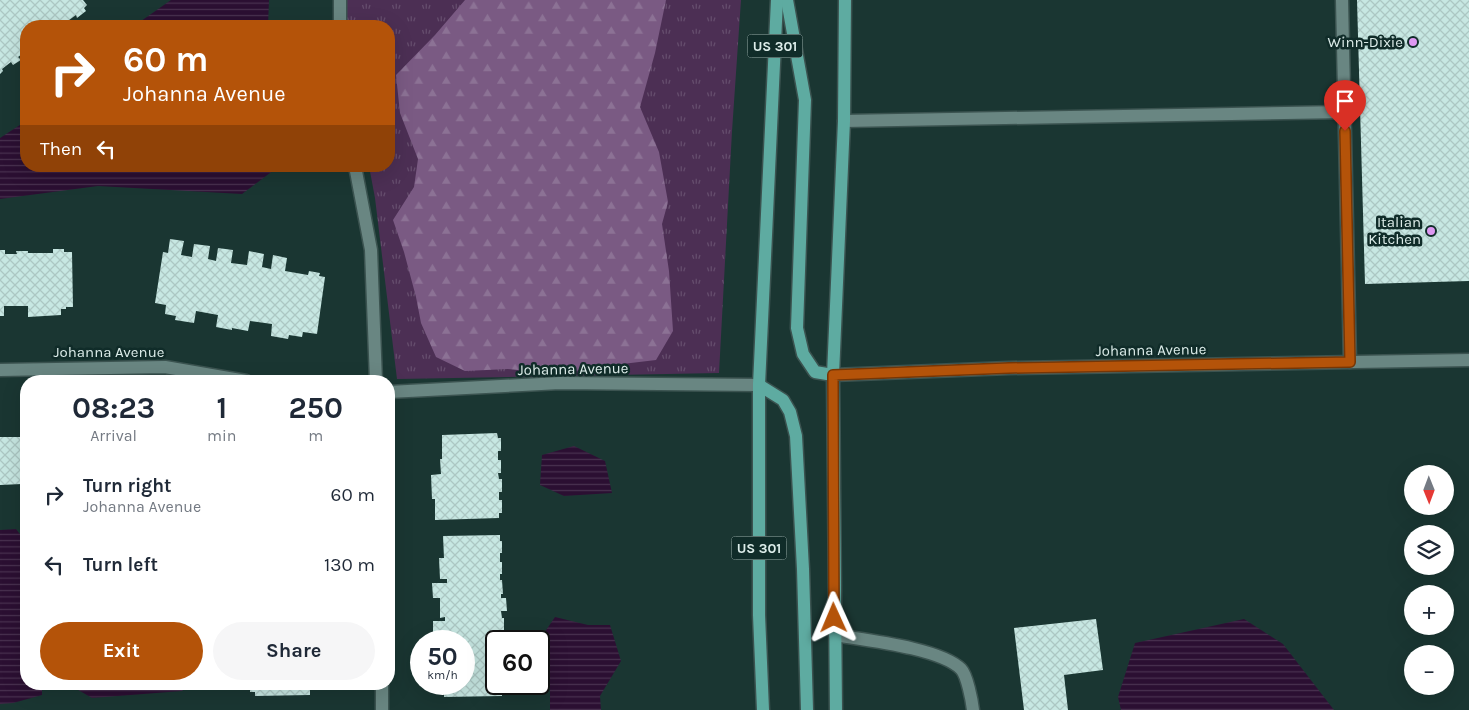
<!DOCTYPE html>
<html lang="en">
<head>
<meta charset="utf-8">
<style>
  body { margin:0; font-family:Karla,sans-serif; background:#f6f6f7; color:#1f2937; height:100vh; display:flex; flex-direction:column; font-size:19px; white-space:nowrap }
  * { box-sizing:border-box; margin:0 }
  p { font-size:16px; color:#747a83 }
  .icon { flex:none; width:28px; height:28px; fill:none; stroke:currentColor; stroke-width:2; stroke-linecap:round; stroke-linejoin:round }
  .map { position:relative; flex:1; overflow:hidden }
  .sheet { position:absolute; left:20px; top:375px; width:375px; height:315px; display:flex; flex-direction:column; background:#fff; border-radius:20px; box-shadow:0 5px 20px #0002 }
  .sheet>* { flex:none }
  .hud { position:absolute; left:20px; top:20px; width:375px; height:152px; border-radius:20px; box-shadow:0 5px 20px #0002; background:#b45309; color:#fff; overflow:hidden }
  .needle { width:32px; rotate:179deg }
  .buttons { position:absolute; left:1404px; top:465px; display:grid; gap:10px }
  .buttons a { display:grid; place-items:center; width:50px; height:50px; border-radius:50%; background:#fff; box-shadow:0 5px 20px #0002; font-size:25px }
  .speed { position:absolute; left:410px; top:630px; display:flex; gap:10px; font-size:25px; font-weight:700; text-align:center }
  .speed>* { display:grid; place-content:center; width:65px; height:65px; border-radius:50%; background:#fff; box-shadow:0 5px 20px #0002; line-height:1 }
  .speed small { font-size:12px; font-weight:400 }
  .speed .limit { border:2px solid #111; border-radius:8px; background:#fff; color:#111 }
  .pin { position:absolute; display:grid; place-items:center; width:42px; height:42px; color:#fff; margin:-51px -21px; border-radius:50% 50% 50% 0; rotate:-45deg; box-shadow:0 0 5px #0007 }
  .pin .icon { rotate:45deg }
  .me { position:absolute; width:55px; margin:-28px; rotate:359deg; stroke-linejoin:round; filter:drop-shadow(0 0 4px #0008) }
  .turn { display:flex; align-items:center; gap:18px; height:105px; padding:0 20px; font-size:22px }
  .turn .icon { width:65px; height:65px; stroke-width:2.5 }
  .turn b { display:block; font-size:35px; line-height:42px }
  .then { display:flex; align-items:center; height:48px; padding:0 20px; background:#0003; gap:10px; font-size:19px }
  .eta { display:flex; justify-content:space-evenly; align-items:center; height:85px; text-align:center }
  .eta b { font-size:30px; font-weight:700; line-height:35px }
  .primary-button { display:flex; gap:10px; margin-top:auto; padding:10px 20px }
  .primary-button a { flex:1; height:58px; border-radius:30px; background:#b45309; color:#fff; font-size:20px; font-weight:700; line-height:58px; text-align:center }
  .primary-button a+a { background:#f6f6f7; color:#1f2937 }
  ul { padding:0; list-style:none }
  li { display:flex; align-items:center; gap:15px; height:70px; padding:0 20px }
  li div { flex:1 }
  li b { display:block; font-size:19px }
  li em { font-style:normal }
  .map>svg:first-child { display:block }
</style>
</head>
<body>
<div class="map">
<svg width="1469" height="710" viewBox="0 0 1469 710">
  <defs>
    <pattern id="grass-tufts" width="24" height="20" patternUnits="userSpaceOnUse" patternTransform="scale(1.25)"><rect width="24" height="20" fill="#4c2f54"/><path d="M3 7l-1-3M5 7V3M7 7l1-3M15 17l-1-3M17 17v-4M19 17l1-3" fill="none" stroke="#654d6d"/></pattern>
    <pattern id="forest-firs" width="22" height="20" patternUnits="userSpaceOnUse" patternTransform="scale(1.25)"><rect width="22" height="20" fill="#7a5a83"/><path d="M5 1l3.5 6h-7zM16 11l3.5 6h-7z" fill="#8c7295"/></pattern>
    <pattern id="water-rules" width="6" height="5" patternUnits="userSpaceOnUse" patternTransform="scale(1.25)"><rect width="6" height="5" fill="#2b0f32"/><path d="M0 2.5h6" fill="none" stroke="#493250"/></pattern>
    <pattern id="building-cross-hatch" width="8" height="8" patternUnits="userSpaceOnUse" patternTransform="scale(1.25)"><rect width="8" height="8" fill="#c7e7e2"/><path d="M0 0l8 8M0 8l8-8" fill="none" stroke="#acc7c3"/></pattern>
  </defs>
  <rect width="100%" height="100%" fill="#1a3632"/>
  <path fill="url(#grass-tufts)" d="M346 0H741L732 131 719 373 397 379 375 198 369 166H389V26H346Z"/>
  <path fill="url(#forest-firs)" d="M465 0H666L655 53 640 107 659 152 668 202 662 224 669 271 673 331 656 360 597 367 558 374 508 369 465 371 436 357 421 323 416 297 404 252 393 220 414 187 418 159 400 113 396 75 435 35Z"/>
  <g fill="url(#water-rules)">
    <path d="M171 0H269L268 26H134Z"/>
    <path d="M26 121V166H278V167L242 194 98 186 0 199V138Z"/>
    <path d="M574 446 605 461 612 493 564 496 540 485 542 455Z"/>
    <path d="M16 529 26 542V684H42V695L13 703 0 704V530Z"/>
    <path d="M555 617 588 625H610L621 661 600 696 601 710H550V684L540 639Z"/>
    <path d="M1244 619 1283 644 1334 710H1121L1118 697 1135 643Z"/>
    <path d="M68 684H190L182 691 92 698Z"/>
  </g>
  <g fill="url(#building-cross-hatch)">
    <path d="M0 0H83L87 5 84 8 86 11 77 18 76 15 65 23 68 26H26V51L18 57 21 60 13 65 11 62 2 69 3 71 0 74Z"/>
    <path d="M1357 0H1469V281L1365 284Z"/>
    <path d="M170 239 184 241 181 255 192 257 194 244 210 246 208 259 216 261 218 248 233 250 231 263 247 265 249 251 264 254 262 267 271 269 273 255 287 258 285 271 308 275 309 271 320 273 319 276 325 277 317 334 303 332 302 337 289 335 288 339 271 336 272 324 250 321 248 331 232 328V330L216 327 218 315 196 311 194 323 175 320 176 316 165 314 166 305 155 303 163 252 168 253Z"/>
    <path d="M53 249H64V252H72L73 307H66V309H61V315L28 317V306H4V316H0V250H5V254H17L16 251H28V253H53Z"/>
    <path d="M497 433 498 438H501V451H498V460H501V473H498L499 479H502V492H499V500H502V513H499V518L435 520V499H432L431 475 441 474 440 459H442V435Z"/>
    <path d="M0 437H21V444H26V477L22 478V484L0 485Z"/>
    <path d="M500 535V541H502V553H500V562H502V574H500V580H502L503 594H501V598H506L507 611H501L502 618H504V630H502V637H504V641H496V684H505V691H502V696L444 697V688H438L437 684H464V641H441V636H433V621H445V617L440 618V598H433L432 583H447V579H440L439 558H444L443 536Z"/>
    <path d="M1096 619 1103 670 1064 675 1068 710H1024L1014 628Z"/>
    <path d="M250 684H310V695L255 696V692H250Z"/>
  </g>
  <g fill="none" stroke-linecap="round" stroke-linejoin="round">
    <g stroke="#3b5350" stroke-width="15">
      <g id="lane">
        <path d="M1342 0 1350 362"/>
        <path d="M844 121 1344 112"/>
        <path d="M835 635C865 640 940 648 961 669 967 675 972 701 973 710"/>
      </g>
    </g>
    <g stroke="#3b5350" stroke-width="15">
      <g id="street">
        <path d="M340 0V26"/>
        <path d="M355 166 371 250 376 381"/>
        <path d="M0 370 165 367 246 381"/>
        <path d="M833 375 1009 368 1469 360"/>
        <path d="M389 392 560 383 759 385"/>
        <path d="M382 684V710"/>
      </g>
    </g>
    <g stroke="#3b5350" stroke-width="15">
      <g id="primary">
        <path d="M787 0 805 100 797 328 803 354 815 372 833 375"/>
        <path d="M759 385 783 400 790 412 796 436 803 569 807 710"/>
        <path d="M763 710 759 615V385L777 0"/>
        <path d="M836 710 833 375 844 121 845 0"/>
      </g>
    </g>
    <use href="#lane" stroke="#698682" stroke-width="12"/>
    <use href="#street" stroke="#698682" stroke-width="12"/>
    <use href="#primary" stroke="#5eaba1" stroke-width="12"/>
  </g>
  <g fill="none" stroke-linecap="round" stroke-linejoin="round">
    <g stroke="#753606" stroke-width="12">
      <path id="route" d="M834 618 833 375 1009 368 1350 362 1345 131"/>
    </g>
    <use href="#route" stroke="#b45309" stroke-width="9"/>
  </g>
  <g fill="#de98f2" stroke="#102c29" stroke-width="2">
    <circle cx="1413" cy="42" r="5"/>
    <circle cx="1431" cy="231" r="5"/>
  </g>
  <g text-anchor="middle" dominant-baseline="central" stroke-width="5" stroke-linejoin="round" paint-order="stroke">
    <g fill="#102c29" stroke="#9fb2af" stroke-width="1">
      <rect x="747.5" y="34.5" width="55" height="23" rx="4"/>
      <rect x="731.5" y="536.5" width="55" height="23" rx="4"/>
    </g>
    <g font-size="14" font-weight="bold" fill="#dcece9">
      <text x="775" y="46">US 301</text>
      <text x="759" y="548">US 301</text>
    </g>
    <g font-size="15" fill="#dcece9" stroke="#102c29" text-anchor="end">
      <text x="1403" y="42">Winn-Dixie</text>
      <text x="1421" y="222">Italian<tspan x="1421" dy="17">Kitchen</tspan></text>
    </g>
    <g font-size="15" fill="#dcece9" stroke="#102c29">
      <text transform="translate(1151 350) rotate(-1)">Johanna Avenue</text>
      <text x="109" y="352">Johanna Avenue</text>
      <text transform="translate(573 369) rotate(-1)">Johanna Avenue</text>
    </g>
  </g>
</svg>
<div class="buttons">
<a><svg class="needle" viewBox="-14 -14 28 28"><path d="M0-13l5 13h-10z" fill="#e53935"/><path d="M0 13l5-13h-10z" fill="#747a83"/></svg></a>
<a><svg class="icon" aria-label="layers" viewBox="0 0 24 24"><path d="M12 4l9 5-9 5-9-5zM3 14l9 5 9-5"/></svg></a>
<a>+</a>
<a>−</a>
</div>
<div class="speed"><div>50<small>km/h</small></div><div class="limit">60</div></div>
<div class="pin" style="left:1345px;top:131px;background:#d93025"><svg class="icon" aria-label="arrive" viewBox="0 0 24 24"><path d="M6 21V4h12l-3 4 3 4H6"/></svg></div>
<svg class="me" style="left:834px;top:618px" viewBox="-20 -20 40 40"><path d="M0-17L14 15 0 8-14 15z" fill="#b45309" stroke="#fff" stroke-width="4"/></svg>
<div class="hud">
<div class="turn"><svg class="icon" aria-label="right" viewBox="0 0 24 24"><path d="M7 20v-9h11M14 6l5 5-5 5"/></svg><div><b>60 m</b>Johanna Avenue</div></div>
<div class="then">Then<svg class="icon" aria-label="left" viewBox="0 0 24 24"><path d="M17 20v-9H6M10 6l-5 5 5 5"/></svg></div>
</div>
<section class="sheet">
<div class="eta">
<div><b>08:23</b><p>Arrival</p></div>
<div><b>1</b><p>min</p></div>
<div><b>250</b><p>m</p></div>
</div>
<ul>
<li><svg class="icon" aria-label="right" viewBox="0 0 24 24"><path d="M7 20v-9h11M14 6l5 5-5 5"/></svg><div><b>Turn right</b><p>Johanna Avenue</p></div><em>60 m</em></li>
<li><svg class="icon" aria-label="left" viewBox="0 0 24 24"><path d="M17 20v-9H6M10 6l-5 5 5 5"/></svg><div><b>Turn left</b></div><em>130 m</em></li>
</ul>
<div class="primary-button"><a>Exit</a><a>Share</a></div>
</section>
</div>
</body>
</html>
